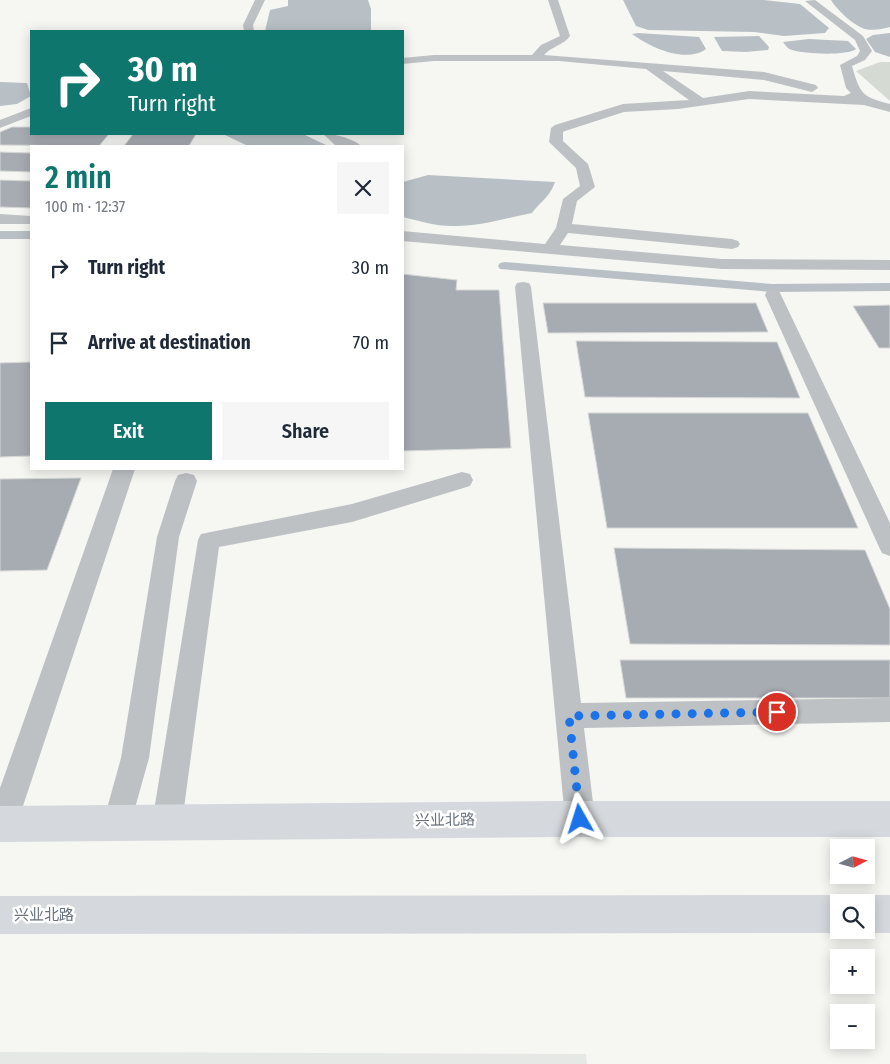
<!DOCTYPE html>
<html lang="en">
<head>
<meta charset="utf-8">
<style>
  body { margin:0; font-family:"Fira Sans Condensed","Noto Sans SC",sans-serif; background:#f6f6f7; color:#1f2937; height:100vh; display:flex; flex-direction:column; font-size:19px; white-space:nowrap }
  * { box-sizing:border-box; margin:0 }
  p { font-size:16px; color:#747a83 }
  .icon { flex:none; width:28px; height:28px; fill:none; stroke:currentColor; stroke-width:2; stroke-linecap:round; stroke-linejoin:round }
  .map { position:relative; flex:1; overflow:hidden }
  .details { position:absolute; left:30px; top:145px; width:374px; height:325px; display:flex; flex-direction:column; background:#fff; border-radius:0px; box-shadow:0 2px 12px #0003 }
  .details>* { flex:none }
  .banner { position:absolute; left:30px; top:30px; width:374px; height:105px; border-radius:0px; box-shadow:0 2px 12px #0003; background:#0f766e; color:#fff; overflow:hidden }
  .needle { width:32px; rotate:84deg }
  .buttons { position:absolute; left:830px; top:839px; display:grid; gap:10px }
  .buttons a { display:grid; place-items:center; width:45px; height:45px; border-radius:0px; background:#fff; box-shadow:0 2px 12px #0003; font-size:25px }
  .pin { position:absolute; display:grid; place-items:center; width:42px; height:42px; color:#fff; margin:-21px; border:2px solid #fff; border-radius:50%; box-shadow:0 1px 5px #0007 }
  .me { position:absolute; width:55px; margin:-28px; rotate:354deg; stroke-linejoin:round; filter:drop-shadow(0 0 4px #0008) }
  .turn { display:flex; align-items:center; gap:18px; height:105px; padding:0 15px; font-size:22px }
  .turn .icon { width:65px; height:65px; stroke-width:2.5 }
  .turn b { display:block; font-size:35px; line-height:42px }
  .round { display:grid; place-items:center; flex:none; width:52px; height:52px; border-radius:0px; background:#f6f6f7 }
  .overview { display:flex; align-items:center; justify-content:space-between; height:85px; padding:0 15px }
  h1 { font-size:30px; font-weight:600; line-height:38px; color:#0f766e }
  .cta { display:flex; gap:10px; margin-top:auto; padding:10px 15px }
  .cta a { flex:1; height:58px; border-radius:0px; background:#0f766e; color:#fff; font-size:20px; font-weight:600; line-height:58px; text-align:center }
  .cta a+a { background:#f6f6f7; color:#1f2937 }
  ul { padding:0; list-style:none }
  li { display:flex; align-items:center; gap:15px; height:75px; padding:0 15px }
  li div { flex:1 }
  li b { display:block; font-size:19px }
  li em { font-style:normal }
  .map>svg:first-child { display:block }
</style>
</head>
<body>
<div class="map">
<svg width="890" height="1064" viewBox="0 0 890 1064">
  <rect width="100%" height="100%" fill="#f6f6f3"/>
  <path fill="#e6e8e6" d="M0 1052 586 1054 587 1064H0Z"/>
  <path fill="#d5dad3" d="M880 62H890V101L856 71Z"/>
  <g fill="#b8c0c5">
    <path d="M288 0H368L371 9V31H265L270 10 288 6Z"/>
    <path d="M623 0H764L800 4 829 28 825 33 784 36 754 32 648 30 636 26Z"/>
    <path d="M831 0H890V27C882 29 874 31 865 29 854 26 837 10 831 0Z"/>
    <path d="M638 33 699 37 706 49C685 64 650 47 632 34Z"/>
    <path d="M890 33V57L875 52 866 39 873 35Z"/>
    <path d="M759 36 769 47 768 50 746 52 722 51 714 37Z"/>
    <path d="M809 39 848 41 856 49C847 56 804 54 792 50 788 49 786 46 783 42Z"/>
    <path d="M0 82 27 83 31 96 17 104 0 106Z"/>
    <path d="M223 134H303L328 146H248Z"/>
    <path d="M428 175 555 182C549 198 542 200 532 213 506 218 478 227 452 226 435 226 419 221 403 217V182Z"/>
  </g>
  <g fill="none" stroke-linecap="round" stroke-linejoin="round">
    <g fill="#b8c0c5" fill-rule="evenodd">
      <rect x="0" y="231" width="31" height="8"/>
      <path d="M505 262 772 284 890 283V291L772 292 500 269 498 266 500 263Z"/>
    </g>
  </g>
  <g fill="#a7acb2" stroke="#d7d8d6">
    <path d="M12 127H31V134H109L99 146 0 145V132Z"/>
    <path d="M133 134H196L189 146H124Z"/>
    <path d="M0 152 31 153V172L0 171Z"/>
    <path d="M0 180 31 181V208L0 207Z"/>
    <path d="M402 274 457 280 456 290H499L511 448 402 451Z"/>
    <path d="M543 303H756L768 332 548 333Z"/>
    <path d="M890 305V348H879L853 306Z"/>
    <path d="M576 341 777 342 800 398 585 397Z"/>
    <path d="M31 362V456L0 457V363Z"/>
    <path d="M588 413H808L858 528H607Z"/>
    <path d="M81 478 47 570 0 571V479Z"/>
    <path d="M614 548 865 550 890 609V645L630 644Z"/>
    <path d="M620 660H890V698H626Z"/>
  </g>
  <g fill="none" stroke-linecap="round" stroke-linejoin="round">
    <g fill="#bec1c4" fill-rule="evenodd">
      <path d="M255 0H265L253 25 254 31H244L243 25Z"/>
      <path d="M548 0H558L570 36C564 45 552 46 544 55L764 72 816 85 818 88 812 92 764 80 663 71 703 98 749 91 844 96 851 93 846 88 840 65 857 56 860 51 855 40 805 1 815 0 863 36 872 51 865 60 852 66C860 94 862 97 890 104V112L864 105 749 99 678 109 624 112 565 131 563 132V141L588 164 595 187 577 201 572 224 732 239 738 241 740 244 738 247 732 249 568 233 560 245 722 259 890 260V270L722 269 402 241V231L545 244 556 228 563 199 580 186 576 168 549 142 551 128 555 125 623 104 689 100 646 69 559 61H434L402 64V58L434 55H532L541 45 560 36Z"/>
      <path d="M31 108V116L0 128V120Z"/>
      <path d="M323 134C333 133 355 139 361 146L335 145Z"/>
      <path d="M0 214 31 216V224H0Z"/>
      <path d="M523 282 529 283 531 287 581 703 890 698V722L584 728 595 819 590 829 580 834 570 829 565 819 515 287 517 283Z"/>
      <path d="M773 290 779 291 781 295 890 523V556L882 553 879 547 765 295 767 291Z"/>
      <path d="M113 469H135L17 824 12 834 2 839 0 838V788Z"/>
      <path d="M462 472 470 474 473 480 470 486 352 522 219 547 182 823 177 833 167 838 157 833 152 823 198 540 201 534 352 504Z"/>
      <path d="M186 473 194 475 197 481 179 537 149 758 128 833 118 838 108 833 103 823 121 758 157 537 175 481 178 475Z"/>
    </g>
    <g fill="#d5d8dc" fill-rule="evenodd">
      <path d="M563 801H890V837H563L0 842V806Z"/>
      <path d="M839 895 852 900 866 895H890V933H866L858 930H866V902H839V930H847L839 933 0 934V896Z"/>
    </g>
  </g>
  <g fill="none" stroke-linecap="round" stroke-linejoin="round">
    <path stroke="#1a73e8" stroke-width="9" stroke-dasharray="0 16.2" d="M580 819 569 716 777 712"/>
  </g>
  <g text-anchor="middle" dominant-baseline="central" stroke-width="5" stroke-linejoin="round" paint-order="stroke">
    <g font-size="15" fill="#697380" stroke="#fff">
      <text transform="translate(445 820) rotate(-1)">兴业北路</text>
      <text x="44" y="915">兴业北路</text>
    </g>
  </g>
</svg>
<div class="buttons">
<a><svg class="needle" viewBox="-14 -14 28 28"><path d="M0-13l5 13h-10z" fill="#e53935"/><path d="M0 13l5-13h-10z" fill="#747a83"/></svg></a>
<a><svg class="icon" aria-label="search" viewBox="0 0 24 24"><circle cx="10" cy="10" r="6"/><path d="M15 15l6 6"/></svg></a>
<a>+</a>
<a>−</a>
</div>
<div class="pin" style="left:777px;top:712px;background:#d93025"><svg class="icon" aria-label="arrive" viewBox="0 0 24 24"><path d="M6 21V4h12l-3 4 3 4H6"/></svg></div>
<svg class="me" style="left:580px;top:819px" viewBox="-20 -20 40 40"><path d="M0-17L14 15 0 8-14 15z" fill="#1a73e8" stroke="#fff" stroke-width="4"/></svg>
<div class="banner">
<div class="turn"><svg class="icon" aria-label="right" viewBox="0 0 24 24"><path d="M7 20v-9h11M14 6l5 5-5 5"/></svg><div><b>30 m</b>Turn right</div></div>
</div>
<section class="details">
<div class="overview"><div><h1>2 min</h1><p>100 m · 12:37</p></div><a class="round"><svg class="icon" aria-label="close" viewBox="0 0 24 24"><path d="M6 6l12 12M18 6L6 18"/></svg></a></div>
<ul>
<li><svg class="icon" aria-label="right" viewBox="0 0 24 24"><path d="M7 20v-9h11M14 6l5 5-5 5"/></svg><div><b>Turn right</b></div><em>30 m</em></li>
<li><svg class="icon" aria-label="arrive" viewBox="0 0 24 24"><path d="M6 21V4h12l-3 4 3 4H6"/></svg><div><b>Arrive at destination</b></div><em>70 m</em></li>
</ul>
<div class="cta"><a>Exit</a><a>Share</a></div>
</section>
</div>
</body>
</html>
